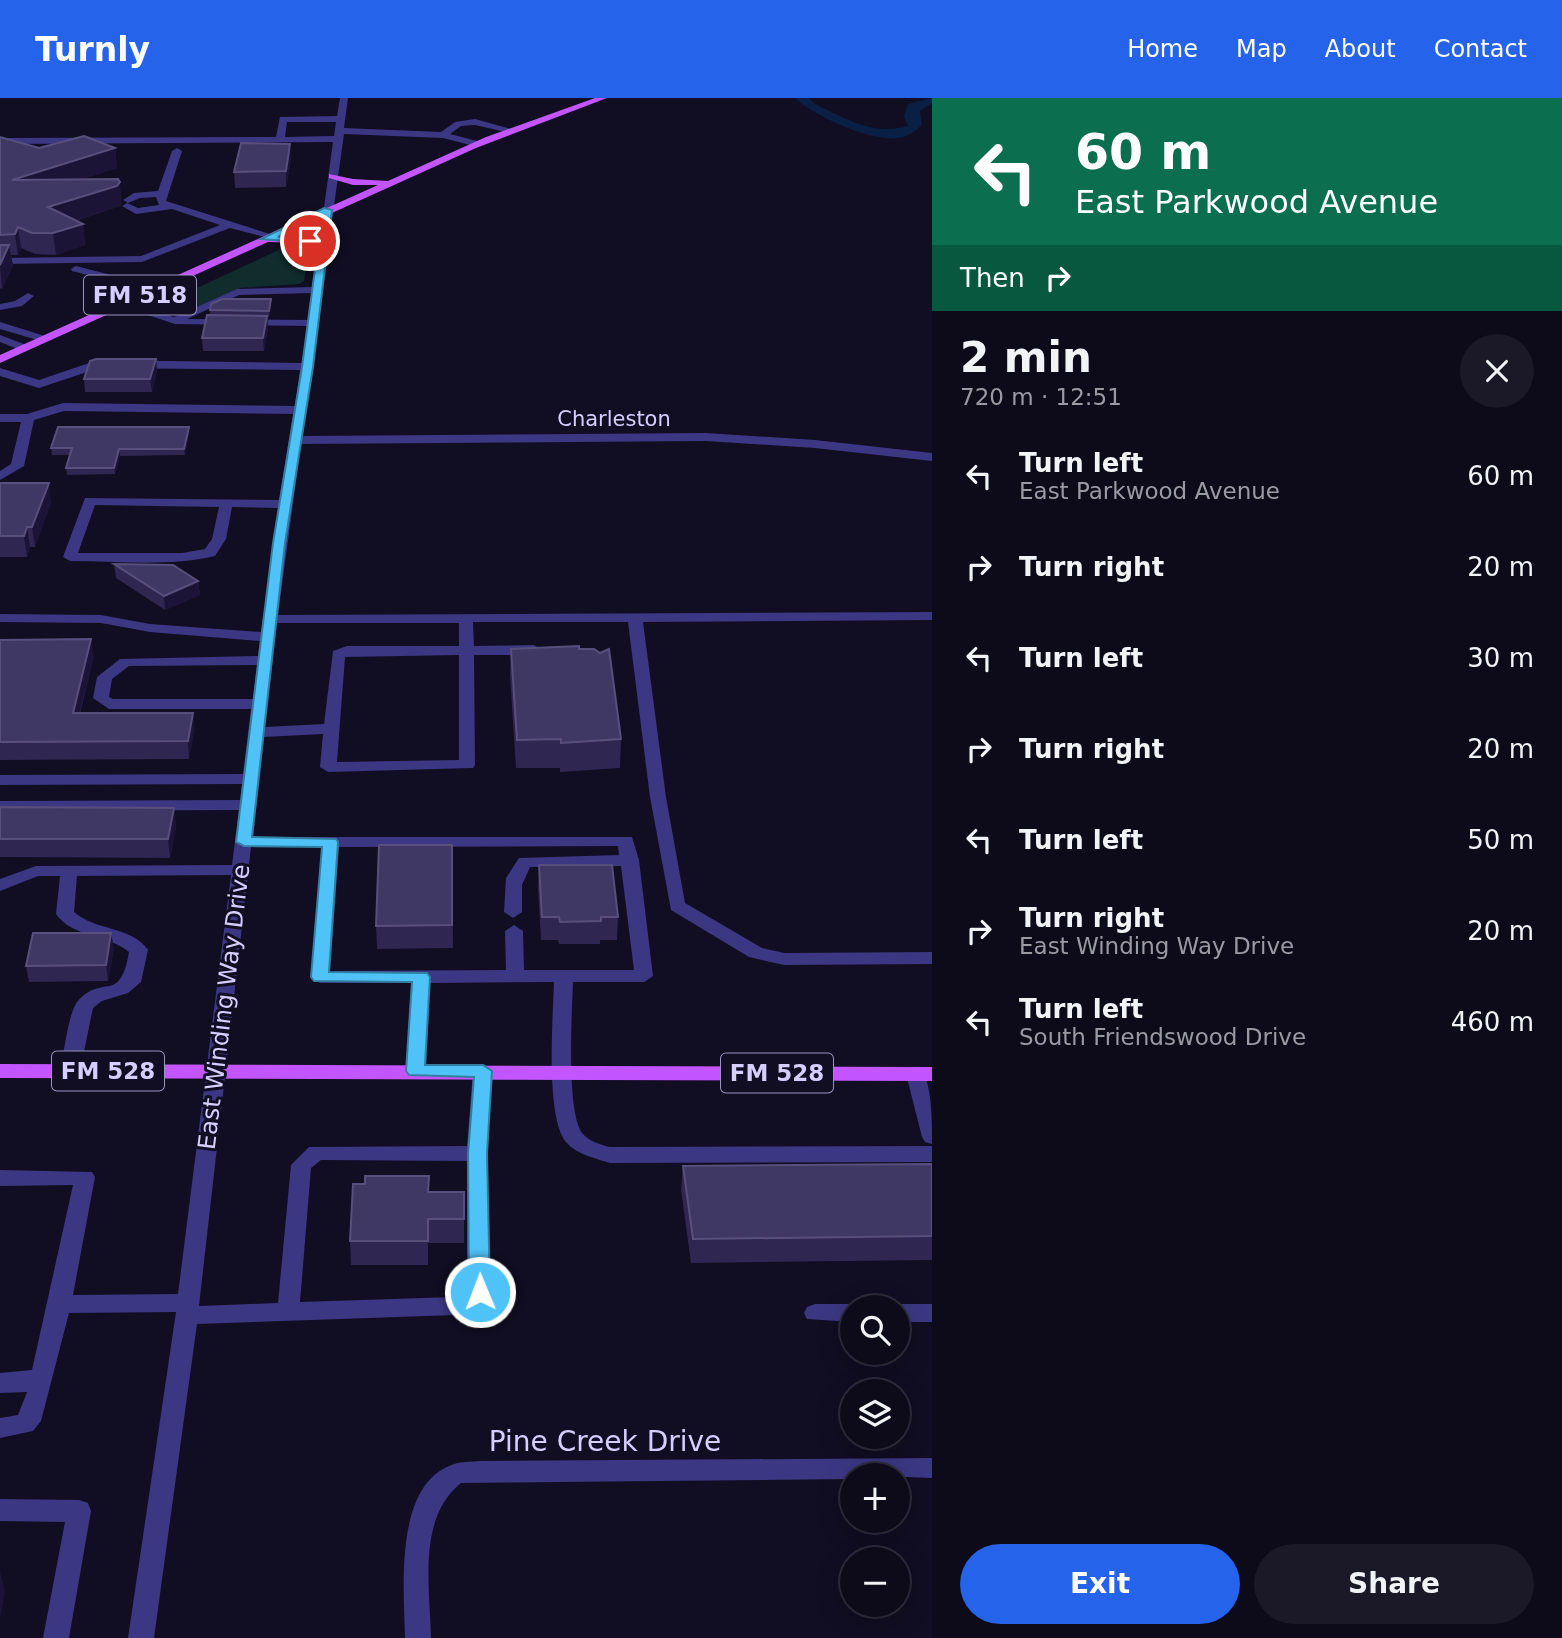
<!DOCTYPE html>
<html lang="en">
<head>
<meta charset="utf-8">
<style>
  body { margin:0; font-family:"DejaVu Sans",sans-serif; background:#1b1827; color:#f1f3f6; height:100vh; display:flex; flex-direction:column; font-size:26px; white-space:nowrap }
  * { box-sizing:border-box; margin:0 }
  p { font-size:23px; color:#9a9aa2 }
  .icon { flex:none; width:38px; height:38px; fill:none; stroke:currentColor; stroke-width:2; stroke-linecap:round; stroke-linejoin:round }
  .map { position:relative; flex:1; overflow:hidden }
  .details { display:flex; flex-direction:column; background:#0d0a1a; width:630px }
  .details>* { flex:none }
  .banner { background:#0b6e4f; color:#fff; overflow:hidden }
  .fabs { position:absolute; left:840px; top:1197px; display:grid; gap:14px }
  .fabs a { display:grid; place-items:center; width:70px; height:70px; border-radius:50%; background:#0d0a1a; box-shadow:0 7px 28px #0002,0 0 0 2px #2d2b39; font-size:35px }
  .pin { position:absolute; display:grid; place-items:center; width:60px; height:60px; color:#fff; margin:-30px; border:4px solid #fff; border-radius:50%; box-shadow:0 2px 7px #0007 }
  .me { position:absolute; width:77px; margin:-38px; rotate:359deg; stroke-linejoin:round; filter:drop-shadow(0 0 5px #0008) }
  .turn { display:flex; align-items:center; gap:24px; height:147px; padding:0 28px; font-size:32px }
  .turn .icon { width:91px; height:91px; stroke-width:2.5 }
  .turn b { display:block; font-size:49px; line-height:60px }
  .then { display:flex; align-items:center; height:66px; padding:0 28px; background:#0003; gap:14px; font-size:26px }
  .round { display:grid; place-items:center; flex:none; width:74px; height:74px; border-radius:37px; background:#1b1827 }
  .overview { display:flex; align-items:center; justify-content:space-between; height:119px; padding:0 28px }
  h1 { font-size:42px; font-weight:600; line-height:52px }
  .primary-button { display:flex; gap:14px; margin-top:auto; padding:14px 28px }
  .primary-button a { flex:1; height:80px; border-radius:42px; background:#2563eb; color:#fff; font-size:28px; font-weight:600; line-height:80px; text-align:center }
  .primary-button a+a { background:#1b1827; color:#f1f3f6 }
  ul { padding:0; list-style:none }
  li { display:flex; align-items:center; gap:21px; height:91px; padding:0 28px }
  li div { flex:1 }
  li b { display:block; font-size:26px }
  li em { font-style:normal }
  header { display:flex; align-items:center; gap:42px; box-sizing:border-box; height:98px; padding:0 35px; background:#2563eb; color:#fff }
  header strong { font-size:33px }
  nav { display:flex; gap:38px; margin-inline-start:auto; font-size:24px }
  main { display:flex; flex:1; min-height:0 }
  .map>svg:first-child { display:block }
</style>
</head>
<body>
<header>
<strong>Turnly</strong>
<nav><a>Home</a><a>Map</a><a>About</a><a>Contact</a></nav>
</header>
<main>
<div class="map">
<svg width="932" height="1540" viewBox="0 0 932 1540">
  <rect width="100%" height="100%" fill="#110d22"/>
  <path fill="#102c2c" d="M303 146 310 150 312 157 308 158 304 183 299 186 240 190 180 216 163 210 169 203 287 148Z"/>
  <path fill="#0a1f44" d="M795 0H809L815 6C847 21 873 38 908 28L904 18 908 6 932 0V5L920 13 922 27C915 33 908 39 898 40 871 44 814 18 795 0Z"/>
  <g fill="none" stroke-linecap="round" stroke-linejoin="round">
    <g fill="#3b3782" fill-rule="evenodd">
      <path d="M340 0H348L344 30 441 34 455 24 475 21 515 32 510 35 475 27 461 28 450 36 481 44V48L478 49 443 40 344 36 302 338 706 335 815 342 932 355V363L815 350 706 343 301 346 278 517 932 514V522L643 524 666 699 685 805 762 850 784 855 932 854V866L784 867 749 859 671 812 650 699 628 524H473L474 548 534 547 542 552 534 557H474L475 667 473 670 328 674 320 669 323 636 264 639 253 739H632L639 762 653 878 644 884H573C572 914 566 1012 582 1035 588 1043 601 1047 610 1049L932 1048V1064L610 1065C595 1060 577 1057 566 1044 545 1018 553 920 554 884L430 885 426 973 423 978H409L406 973 411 885H320L311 879 322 749H251L199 1208 278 1205 291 1067 309 1049 467 1048 473 973 476 968H490L493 973 487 1056 490 1194 483 1207 455 1217 197 1226 154 1540H128L176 1214 69 1215 41 1323 33 1333 0 1340V1320L18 1317 27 1294 0 1295V1275L32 1272 73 1087 0 1088V1072L92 1074 95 1079 73 1197 178 1196 231 777 77 778 74 814C95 833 132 828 148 852L141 884 128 895 102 903 93 910 80 973 77 978H63L60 973C64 957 68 914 78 903 103 875 120 907 129 854 107 836 73 840 56 816L60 778H38L0 793V781L36 768 232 767 239 712 0 713V703L240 702 242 686 0 687V677L243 676 251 611H109L93 600 97 579 120 561 258 558 260 543 150 534 101 525 0 524V516L101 517 150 526 261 534 278 410 232 409 226 441 215 458C169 469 117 463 70 463L63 459 85 400 279 402 293 316 64 313 34 322 24 368 0 382V373L11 366 21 324H0V316H27L63 305 295 308 300 272 99 270 39 290 0 278V270L39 282 98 262 302 265 307 228 175 226 114 206 120 203 174 219 237 191 313 189 333 44 0 46V40L276 39 280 19 337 18ZM287 24H336L334 38 285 39ZM312 195 308 222 187 221 239 197ZM95 407 219 409 212 441 205 451 182 455H78ZM277 525H459V548H347L333 553 324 626 265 629ZM459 557V662L337 664 345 559ZM257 567 253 601H113L109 599 112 581 129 568ZM618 748 619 757 519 760 506 780 504 814 513 820 522 814V787L530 769 621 768 634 872H524L523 833 514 827 505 833 506 872 330 873 339 749ZM321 1062 467 1063V1195L454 1199 300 1204 311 1070Z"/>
      <path d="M177 50 182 53 166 103 273 137V141L230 130 142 164 0 166V160L141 158 220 127 172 111 136 116 122 108 127 105 138 110 159 107 156 99 140 100 128 105 123 102 134 95 158 93 172 53Z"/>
      <path d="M76 168 158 189 160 191 154 194 72 173 71 171Z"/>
      <path d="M28 195 34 198 22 208 0 212V206L15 203Z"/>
      <path d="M0 224 48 239 50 241 44 244 0 231Z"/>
      <path d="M0 237 29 248 31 250 25 254 0 244Z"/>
      <path d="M916 969 923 971C932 993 932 1022 932 1046L925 1044 922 1039 906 976 909 971Z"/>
      <path d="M815 1206H852L860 1209H852V1224L807 1221 804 1215 807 1209Z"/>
      <path d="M898 1206H932V1224H898V1209H890Z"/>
      <path d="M932 1360V1380L852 1377V1381L461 1385C417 1420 430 1490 431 1540H405C404 1492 394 1391 449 1368 459 1363 470 1364 481 1363Z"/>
      <path d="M0 1401 79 1402 88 1405 91 1413 69 1540H43L65 1424 0 1423Z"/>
    </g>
    <g fill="#c255ff" fill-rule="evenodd">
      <path d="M595 0H607L476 50 281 138 304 139 325 147V151L302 145 268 144 0 265V257L378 87H353L329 80V76L353 81 388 83 486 39Z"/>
      <path d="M0 966 932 969V983L0 980Z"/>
    </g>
  </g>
  <g fill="#2f2651">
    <path d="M0 39 39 50H115L117 70 79 82 122 105 120 108 75 123 83 126 85 147 56 157 35 156 21 150 18 157H11L13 168 2 191 0 190Z"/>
    <path d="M291 62 286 89 235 90 234 74Z"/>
    <path d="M271 201V207L269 219H267L268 230 264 253H203L202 240 210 217V212Z"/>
    <path d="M156 261 157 273 152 294H85L84 281Z"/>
    <path d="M189 329V335L185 357 120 358 115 376 67 377 66 370 70 357H52L51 350Z"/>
    <path d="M0 385 51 404 35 449H30L27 459H0Z"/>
    <path d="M114 466 198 483 200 497 165 512 116 480Z"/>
    <path d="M0 542 94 558 80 615H193L194 632 189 661 0 662Z"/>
    <path d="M511 551H579L621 641 620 670 560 674V670H516L510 578Z"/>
    <path d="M0 709 174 710 176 728 170 760 0 759Z"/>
    <path d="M452 747 453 850 377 851 376 828Z"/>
    <path d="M539 767 618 819 617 842H600V846H559L558 842H541L538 790Z"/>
    <path d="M114 850 108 883 29 884 26 868Z"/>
    <path d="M932 1066V1162L691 1165 681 1092 683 1068Z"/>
    <path d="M429 1094H464V1145H428V1167H351L350 1143Z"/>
  </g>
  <g fill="#1b1436">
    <path d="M290 46 291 62 286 89V73Z"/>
    <path d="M115 50 117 70 15 102 12 82Z"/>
    <path d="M120 84 122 105 120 108 51 130 48 109Z"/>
    <path d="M83 126 85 147 56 157 53 135Z"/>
    <path d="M18 129 21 150 18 157 15 136Z"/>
    <path d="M9 147 13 168 2 191 0 167Z"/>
    <path d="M267 218 268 230 264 253 263 240Z"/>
    <path d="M156 261 157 273 152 294 150 281Z"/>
    <path d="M189 329V335L185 357 184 351Z"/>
    <path d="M119 351 120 358 115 376 114 370Z"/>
    <path d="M49 385 51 404 35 449 32 429Z"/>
    <path d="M27 429 30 449 27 459 24 438Z"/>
    <path d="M198 483 200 497 165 512 164 498Z"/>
    <path d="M91 541 94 558 75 632 73 615Z"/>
    <path d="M193 615 194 632 189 661 188 643Z"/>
    <path d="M174 710 176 728 170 760 168 741Z"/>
    <path d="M111 835 114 850 108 883 106 867Z"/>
    <path d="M0 1473 5 1494 0 1521Z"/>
  </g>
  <g fill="#403864" stroke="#584f7c" stroke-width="2">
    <path d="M84 38 115 50 12 82 118 81 120 84 117 88 48 109 83 126 53 135H32L18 129 15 136 0 137V39L39 50Z"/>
    <path d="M241 45 290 46 286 73 234 74Z"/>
    <path d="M0 147H9L0 167Z"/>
    <path d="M222 201H271L269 213 210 212 211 206Z"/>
    <path d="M207 217 267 218 263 240H202Z"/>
    <path d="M96 261H156L150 281H84L90 263Z"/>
    <path d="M58 329H189L184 351H119L114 370H66L72 350H51Z"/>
    <path d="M0 385H49L32 429H27L24 438H0Z"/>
    <path d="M114 466 173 467 198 483 164 498Z"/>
    <path d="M91 541 73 615H193L188 643 0 644V542Z"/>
    <path d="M579 548V551H594L600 555 609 551 621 641 561 645V641L517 642 511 551Z"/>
    <path d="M0 709 174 710 168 741H0Z"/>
    <path d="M379 747H452V827L376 828Z"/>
    <path d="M539 767H612L618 819H601V823L560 824 559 819H542Z"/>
    <path d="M33 835H111L106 867 26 868Z"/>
    <path d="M932 1066V1138L693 1141 683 1068Z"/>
    <path d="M365 1078H429L428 1094H464V1121H428V1143H350L353 1086H365Z"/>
  </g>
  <path fill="#4fc3f7" stroke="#337fa1" stroke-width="2" d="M324 110 332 112 313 269 285 445 252 739 336 741 338 744 329 874 427 875 430 879 425 967H483L492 973 487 1056 490 1194 487 1200H472L469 1194 468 1056 474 979 409 977 406 973 412 884 314 883 311 879 322 749 244 748 236 744 273 445 302 269 322 118 278 139 310 140 313 145 261 141Z"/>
  <g text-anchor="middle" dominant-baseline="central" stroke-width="6" stroke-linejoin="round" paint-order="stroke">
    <g font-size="21" fill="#d5ceff" stroke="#110d22">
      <text x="614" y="321">Charleston</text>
    </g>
    <g fill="#110d22" stroke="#9a94bd" stroke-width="2">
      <rect x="84" y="177.5" width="112" height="39" rx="5"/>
      <rect x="52" y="953.5" width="112" height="39" rx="5"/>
      <rect x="721" y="955.5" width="112" height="39" rx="5"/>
    </g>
    <g font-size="23" font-weight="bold" fill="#d5ceff">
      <text x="140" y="197">FM 518</text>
      <text x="108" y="973">FM 528</text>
      <text x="777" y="975">FM 528</text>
    </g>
    <g font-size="24" fill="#d5ceff" stroke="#110d22">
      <text transform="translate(224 909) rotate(-83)">East Winding Way Drive</text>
    </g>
    <g font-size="28" fill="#d5ceff" stroke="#110d22">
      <text x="605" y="1343">Pine Creek Drive</text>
    </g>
  </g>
</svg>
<div class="fabs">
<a><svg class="icon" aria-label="search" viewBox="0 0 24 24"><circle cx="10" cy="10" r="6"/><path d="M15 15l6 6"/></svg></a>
<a><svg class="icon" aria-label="layers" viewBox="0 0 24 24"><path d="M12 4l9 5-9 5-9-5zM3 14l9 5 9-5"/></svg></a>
<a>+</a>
<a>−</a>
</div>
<div class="pin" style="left:310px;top:143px;background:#d93025"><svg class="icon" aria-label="arrive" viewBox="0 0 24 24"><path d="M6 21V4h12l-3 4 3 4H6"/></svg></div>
<svg class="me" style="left:480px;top:1194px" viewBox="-20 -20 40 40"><circle r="17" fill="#4fc3f7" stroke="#fff" stroke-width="3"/><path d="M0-11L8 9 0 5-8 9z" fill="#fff"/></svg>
</div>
<section class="details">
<div class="banner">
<div class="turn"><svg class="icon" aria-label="left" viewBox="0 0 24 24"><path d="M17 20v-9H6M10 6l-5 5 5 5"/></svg><div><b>60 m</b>East Parkwood Avenue</div></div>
<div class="then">Then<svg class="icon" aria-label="right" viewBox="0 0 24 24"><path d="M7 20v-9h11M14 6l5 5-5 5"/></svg></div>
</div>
<div class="overview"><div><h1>2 min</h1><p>720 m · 12:51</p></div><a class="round"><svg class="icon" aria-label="close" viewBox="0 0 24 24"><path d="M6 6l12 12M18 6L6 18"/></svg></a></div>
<ul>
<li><svg class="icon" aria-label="left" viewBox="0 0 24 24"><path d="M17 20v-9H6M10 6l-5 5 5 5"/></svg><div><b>Turn left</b><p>East Parkwood Avenue</p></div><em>60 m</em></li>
<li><svg class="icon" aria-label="right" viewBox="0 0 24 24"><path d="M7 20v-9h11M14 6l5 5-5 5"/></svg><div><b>Turn right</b></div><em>20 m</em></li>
<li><svg class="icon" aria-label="left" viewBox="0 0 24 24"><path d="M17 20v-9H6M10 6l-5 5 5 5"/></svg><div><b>Turn left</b></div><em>30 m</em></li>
<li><svg class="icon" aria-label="right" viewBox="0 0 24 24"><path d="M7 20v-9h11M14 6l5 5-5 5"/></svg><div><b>Turn right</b></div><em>20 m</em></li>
<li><svg class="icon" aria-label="left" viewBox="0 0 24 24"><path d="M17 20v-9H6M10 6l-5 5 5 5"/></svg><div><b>Turn left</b></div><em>50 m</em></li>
<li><svg class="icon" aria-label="right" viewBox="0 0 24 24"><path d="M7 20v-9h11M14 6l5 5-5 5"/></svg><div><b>Turn right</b><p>East Winding Way Drive</p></div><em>20 m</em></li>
<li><svg class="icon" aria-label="left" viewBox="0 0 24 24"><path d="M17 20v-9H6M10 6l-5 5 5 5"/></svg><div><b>Turn left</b><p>South Friendswood Drive</p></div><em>460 m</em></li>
</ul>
<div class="primary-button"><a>Exit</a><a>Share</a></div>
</section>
</main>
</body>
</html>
